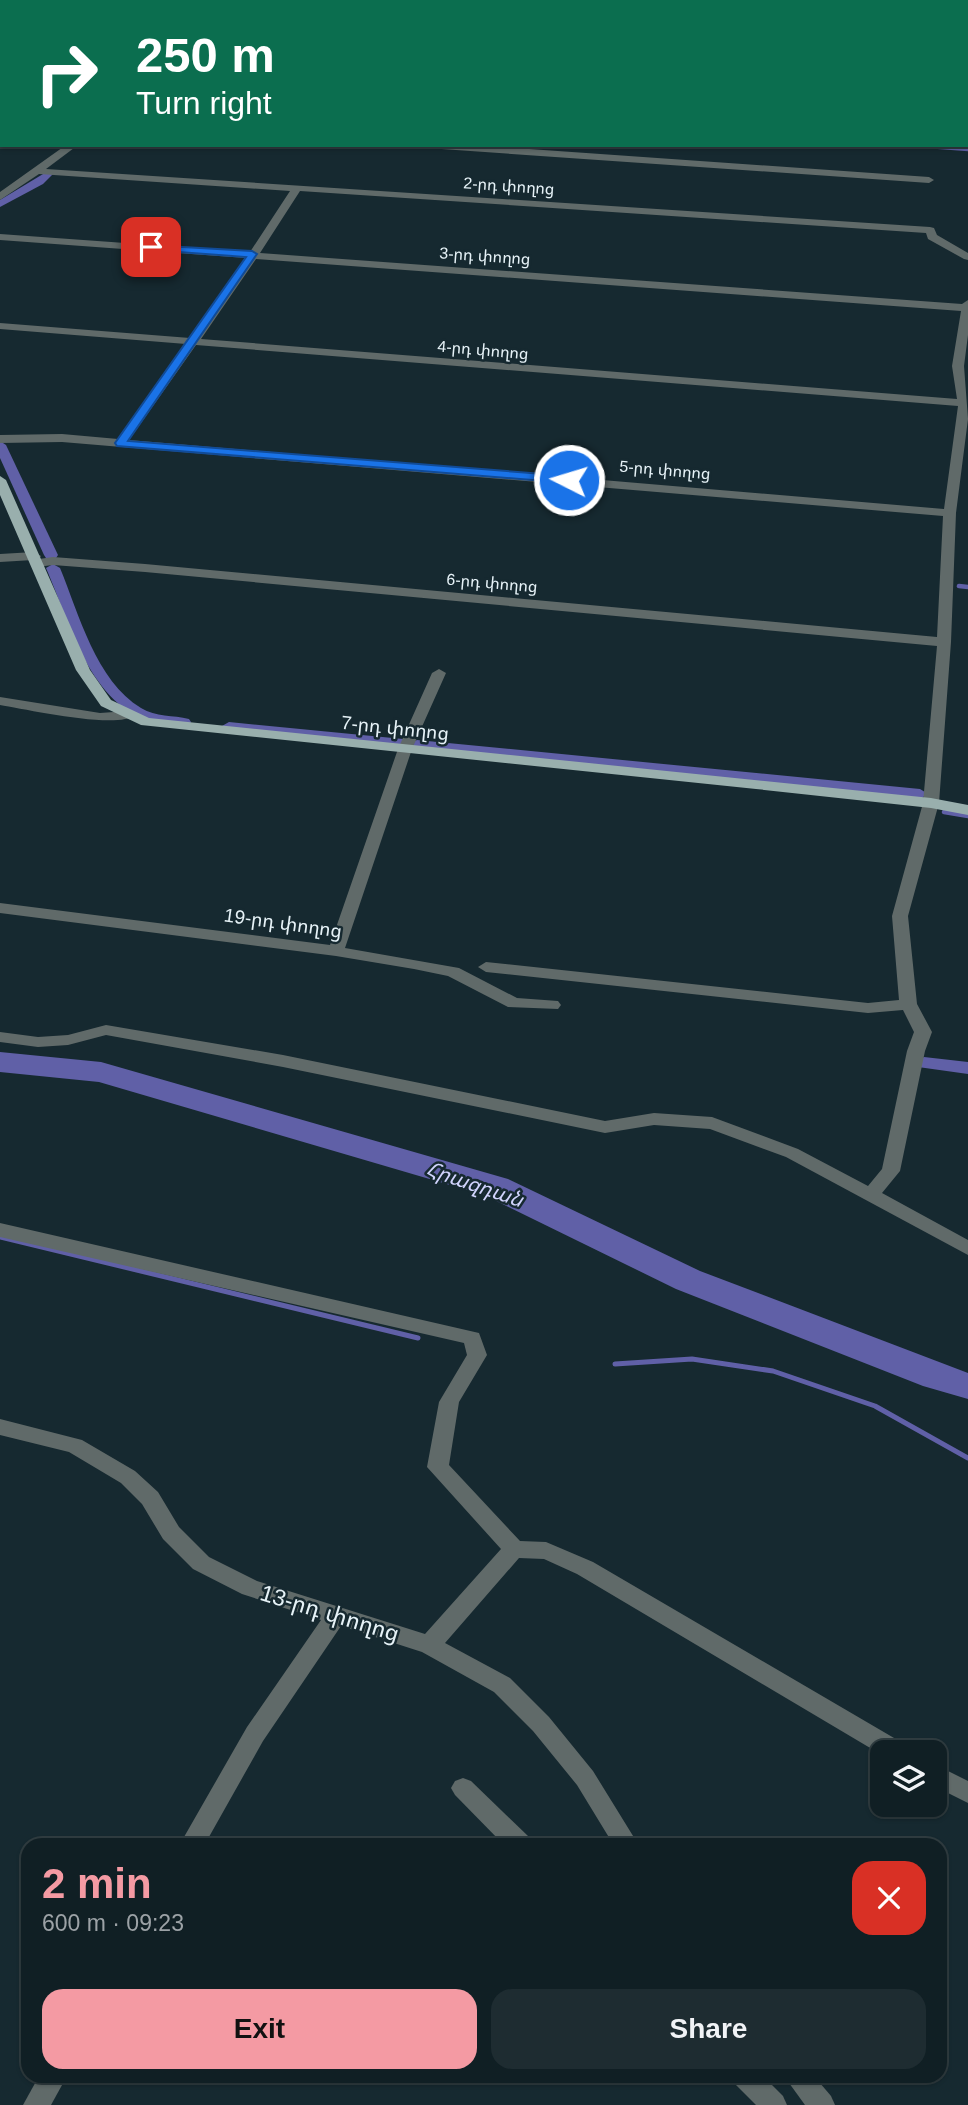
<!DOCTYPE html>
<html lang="en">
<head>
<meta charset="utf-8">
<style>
  body { margin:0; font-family:Helvetica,"Noto Sans Armenian",sans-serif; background:#1e2c31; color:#f1f3f6; height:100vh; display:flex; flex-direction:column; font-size:26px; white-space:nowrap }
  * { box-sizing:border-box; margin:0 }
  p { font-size:23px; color:#9ca2a6 }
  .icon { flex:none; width:38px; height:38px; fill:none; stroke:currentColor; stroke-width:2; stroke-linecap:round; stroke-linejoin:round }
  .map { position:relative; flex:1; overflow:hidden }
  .panel { position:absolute; left:21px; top:1838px; width:926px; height:245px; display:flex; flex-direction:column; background:#101f24; border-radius:21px; box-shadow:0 2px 5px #0004,0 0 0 2px #303d41 }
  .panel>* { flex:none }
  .banner { position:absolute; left:0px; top:0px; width:970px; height:147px; box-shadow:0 2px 5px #0004,0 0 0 2px #303d41; background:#0b6e4f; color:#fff; overflow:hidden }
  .buttons { position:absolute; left:870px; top:1740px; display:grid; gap:14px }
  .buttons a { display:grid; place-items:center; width:77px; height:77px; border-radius:14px; background:#101f24; box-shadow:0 2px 5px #0004,0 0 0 2px #303d41; font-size:35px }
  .pin { position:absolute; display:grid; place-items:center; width:60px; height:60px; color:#fff; margin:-30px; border-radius:14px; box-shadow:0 4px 10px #0006 }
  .me { position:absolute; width:77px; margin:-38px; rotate:275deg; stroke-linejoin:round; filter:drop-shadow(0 0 5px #0008) }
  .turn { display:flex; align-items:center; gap:24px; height:147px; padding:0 21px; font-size:32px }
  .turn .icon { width:91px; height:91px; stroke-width:2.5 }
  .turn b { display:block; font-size:49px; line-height:60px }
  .round { display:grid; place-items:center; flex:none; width:74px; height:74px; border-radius:21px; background:#1e2c31 }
  .headline { display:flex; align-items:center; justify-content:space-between; height:119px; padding:0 21px }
  h1 { font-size:42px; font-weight:700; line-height:52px; color:#f49aa3 }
  .cta { display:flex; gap:14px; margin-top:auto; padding:14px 21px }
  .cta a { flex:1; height:80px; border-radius:21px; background:#f49aa3; color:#111; font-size:28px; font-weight:700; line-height:80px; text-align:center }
  .cta a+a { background:#1e2c31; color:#f1f3f6 }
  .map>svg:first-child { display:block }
</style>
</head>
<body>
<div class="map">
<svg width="968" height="2105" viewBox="0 0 968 2105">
  <rect width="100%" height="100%" fill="#162930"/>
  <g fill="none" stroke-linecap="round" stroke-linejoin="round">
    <g stroke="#6060a7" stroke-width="2.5">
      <path d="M174 2 180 0"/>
      <path d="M900 145 968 150"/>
    </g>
    <g stroke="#6060a7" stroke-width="4.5">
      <path d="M959 586 968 587"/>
      <path d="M944 812 968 816"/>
    </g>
    <g stroke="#6060a7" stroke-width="5">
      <path d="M0 1237 418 1338"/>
      <path d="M615 1364 692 1359 773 1371 875 1406 968 1458"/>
    </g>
    <g fill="#6060a7" fill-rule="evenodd">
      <path d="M48 171 53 174 43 184 0 207V200Z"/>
      <path d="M0 441 6 445 58 555 56 558H46L44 555 0 458Z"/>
      <path d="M53 564 60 568C79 614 96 681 141 708 156 717 173 715 189 719L191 722 189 725C179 728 167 725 157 723 90 708 70 623 46 568Z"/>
      <path d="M229 722 403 739 410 743 417 740 920 789 928 794 920 799 417 748 410 744 403 747 224 729 222 726Z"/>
      <path d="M924 1057 968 1062V1074L918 1067 915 1063Z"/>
    </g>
    <path fill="#6060a7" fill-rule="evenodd" d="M0 1052 101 1062 508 1179 700 1271 968 1373V1399L923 1386 676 1289 484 1195 99 1082 0 1072Z"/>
    <g fill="#606a69" fill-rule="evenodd">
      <path d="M66 145H78L46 169 930 227 934 228 937 235 968 253V260L964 259 928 239 926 233 300 191 260 253 962 304 968 300V335L964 366 968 419 956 513 951 642 939 803 908 916 917 1004 932 1032 925 1051 900 1171 882 1193 968 1240V1255L786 1157 710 1129 654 1125 605 1133 283 1067 106 1035 68 1045 38 1047 0 1042V1032L38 1037 68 1035 106 1025 283 1055 605 1121 654 1113 712 1117 798 1149 868 1186 882 1169 907 1051 914 1032 903 1010 868 1013 486 972 478 967 486 962 868 1003 899 1000 892 916 923 803 937 646 145 572 53 565 37 567 30 563 33 560 0 562V554L34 552 41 556 39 559 53 557 145 564 937 637 943 516 62 442 0 443V435L62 434 118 439 186 344 0 329V323L190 338 246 258 0 240V234L250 252 290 191 39 174 0 200V192ZM256 259 961 311 952 366 957 399 201 339ZM196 345 958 406 944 509 129 440Z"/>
      <path d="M422 145H472L929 177 934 180 929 183 427 148Z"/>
      <path d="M439 669 446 673 412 749 345 948 459 968 517 998 558 1001 561 1005 558 1009 508 1007 448 976 414 969 336 956 0 913V903L330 945 398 749 432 673Z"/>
      <path d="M0 697 100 713 128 711 135 715C118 730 25 709 0 705Z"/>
      <path d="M0 1223 479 1333 487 1355 459 1402 449 1465 520 1541 546 1542 593 1562 906 1745 910 1752H882V1755L577 1574 544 1559 519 1558 445 1643 510 1678 549 1717 593 1771 638 1844H613L577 1785 533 1731 494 1692 422 1652 341 1626 263 1741 205 1844H180L247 1727 321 1620 242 1594 193 1569 163 1539 142 1504 121 1483 69 1452 0 1435V1419L82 1440 135 1471 158 1492 179 1527 209 1557 257 1581 425 1634 501 1549 427 1467 439 1402 467 1355 464 1343 0 1237Z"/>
      <path d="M934 1764 968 1781V1803L934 1786Z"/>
      <path d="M463 1778 471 1781 528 1836 531 1844H503L455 1795 451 1788 455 1781Z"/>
      <path d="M39 2076H67L51 2105H23Z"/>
      <path d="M732 2076H763L783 2096 787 2105H756L736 2085Z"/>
      <path d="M784 2076H814L831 2096 835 2105H805Z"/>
    </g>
    <path fill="#99afad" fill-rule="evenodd" d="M0 476 6 480 90 670 111 700 149 718 931 798 968 805V815L931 808 756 789 141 725 101 706 76 670 0 495Z"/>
  </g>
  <path fill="#1a73e8" stroke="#114b97" stroke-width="2" d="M148 245 252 251 257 254 128 441 569 476 575 480 569 483 117 446 115 443 246 257 151 250 148 249Z"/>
  <g text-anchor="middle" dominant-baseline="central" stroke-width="5" stroke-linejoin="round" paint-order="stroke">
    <g font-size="16" fill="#e6f2f7" stroke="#162930">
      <text transform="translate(509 186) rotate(4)">2-րդ փողոց</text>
      <text transform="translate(485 256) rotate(4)">3-րդ փողոց</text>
      <text transform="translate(483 350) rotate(5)">4-րդ փողոց</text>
      <text transform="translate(665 470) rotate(5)">5-րդ փողոց</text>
      <text transform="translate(492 583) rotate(5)">6-րդ փողոց</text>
    </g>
    <g font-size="19" fill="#e6f2f7" stroke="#162930">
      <text transform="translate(395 728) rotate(6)">7-րդ փողոց</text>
      <text transform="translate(283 923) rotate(8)">19-րդ փողոց</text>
    </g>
    <g font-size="21" font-style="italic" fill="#d1d4fd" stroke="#162930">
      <text transform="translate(475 1184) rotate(19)">Հրազդան</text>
    </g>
    <g font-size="23" fill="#e6f2f7" stroke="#162930">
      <text transform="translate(330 1613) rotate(17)">13-րդ փողոց</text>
    </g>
  </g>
</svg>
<div class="buttons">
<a><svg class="icon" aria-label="layers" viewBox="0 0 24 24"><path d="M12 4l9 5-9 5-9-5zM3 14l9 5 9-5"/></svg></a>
</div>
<div class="pin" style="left:151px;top:247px;background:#d93025"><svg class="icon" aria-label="arrive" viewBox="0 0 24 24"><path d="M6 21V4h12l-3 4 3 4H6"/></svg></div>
<svg class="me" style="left:569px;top:480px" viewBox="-20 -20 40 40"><circle r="17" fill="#1a73e8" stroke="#fff" stroke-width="3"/><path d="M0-11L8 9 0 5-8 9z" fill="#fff"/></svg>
<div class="banner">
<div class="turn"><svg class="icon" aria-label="right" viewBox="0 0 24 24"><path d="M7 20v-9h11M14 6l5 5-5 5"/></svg><div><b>250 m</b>Turn right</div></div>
</div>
<section class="panel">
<div class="headline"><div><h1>2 min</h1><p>600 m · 09:23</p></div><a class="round" style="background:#d93025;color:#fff"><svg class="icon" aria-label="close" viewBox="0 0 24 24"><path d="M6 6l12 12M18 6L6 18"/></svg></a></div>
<div class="cta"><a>Exit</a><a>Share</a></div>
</section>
</div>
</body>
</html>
